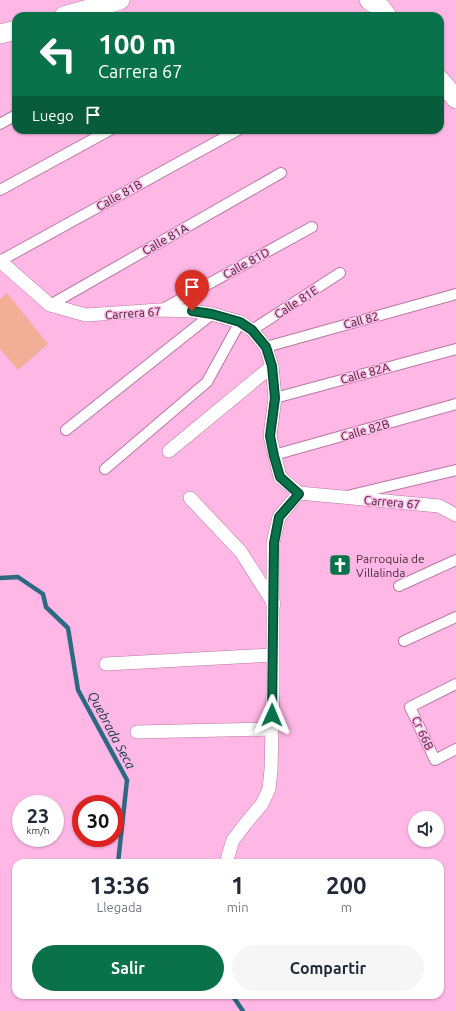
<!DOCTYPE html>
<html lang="es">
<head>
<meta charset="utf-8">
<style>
  body { margin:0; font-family:Ubuntu,sans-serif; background:#f6f6f7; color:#1f2937; height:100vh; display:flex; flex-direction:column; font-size:15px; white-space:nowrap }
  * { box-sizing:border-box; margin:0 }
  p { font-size:13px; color:#747a83 }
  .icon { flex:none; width:22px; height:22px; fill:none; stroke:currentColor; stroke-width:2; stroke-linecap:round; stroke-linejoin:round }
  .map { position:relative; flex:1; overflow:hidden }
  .details { position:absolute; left:12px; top:859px; width:432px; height:140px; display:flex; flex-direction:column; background:#fff; border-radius:12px; box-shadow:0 1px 3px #0004 }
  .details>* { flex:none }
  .hud { position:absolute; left:12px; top:12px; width:432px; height:122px; border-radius:12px; box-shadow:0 1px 3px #0004; background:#0a724a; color:#fff; overflow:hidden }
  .controls { position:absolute; left:408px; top:811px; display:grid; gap:8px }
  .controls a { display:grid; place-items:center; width:36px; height:36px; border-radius:50%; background:#fff; box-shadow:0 1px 3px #0004; font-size:20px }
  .speed { position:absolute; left:12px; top:795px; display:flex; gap:8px; font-size:20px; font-weight:700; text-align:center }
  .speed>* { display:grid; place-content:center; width:52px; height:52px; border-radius:50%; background:#fff; box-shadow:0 1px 3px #0004; line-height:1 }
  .speed small { font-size:10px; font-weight:400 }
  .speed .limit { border:6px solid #d22; background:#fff; color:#111 }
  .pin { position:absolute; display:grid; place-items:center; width:34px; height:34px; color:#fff; margin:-41px -17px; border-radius:50% 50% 50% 0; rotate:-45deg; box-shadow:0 0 4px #0007 }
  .pin .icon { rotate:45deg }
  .me { position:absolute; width:44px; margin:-22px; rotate:1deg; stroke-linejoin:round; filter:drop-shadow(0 0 3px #0008) }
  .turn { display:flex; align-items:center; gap:14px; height:84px; padding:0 20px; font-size:18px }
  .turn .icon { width:52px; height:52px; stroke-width:2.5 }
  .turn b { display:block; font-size:28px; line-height:34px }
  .then { display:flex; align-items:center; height:38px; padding:0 20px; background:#0003; gap:8px; font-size:15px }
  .eta { display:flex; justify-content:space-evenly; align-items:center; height:68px; text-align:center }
  .eta b { font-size:24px; font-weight:700; line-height:28px }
  .primary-button { display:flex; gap:8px; margin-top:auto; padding:8px 20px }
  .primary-button a { flex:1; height:46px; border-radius:24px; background:#0a724a; color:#fff; font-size:16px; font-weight:700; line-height:46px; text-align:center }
  .primary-button a+a { background:#f6f6f7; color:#1f2937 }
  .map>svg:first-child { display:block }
</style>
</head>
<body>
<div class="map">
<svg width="456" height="1011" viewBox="0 0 456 1011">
  <rect width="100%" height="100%" fill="#ffb7e6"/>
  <path fill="#f2ae96" d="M7 293 48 344 18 370 0 349V299Z"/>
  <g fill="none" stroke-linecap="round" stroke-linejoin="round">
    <g stroke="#2d6981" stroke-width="4.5">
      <path d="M0 578 18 577 43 594 46 607 68 628 78 690 127 780 118 863"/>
      <path d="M232 995 243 1011"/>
    </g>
    <g stroke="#b977a3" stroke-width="12">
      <g id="pedestrian">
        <path d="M0 124 16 115"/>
        <path d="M0 190 110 130"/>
        <path d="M0 261 238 130"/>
        <path d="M50 305 281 173"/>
        <path d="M161 310 312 227"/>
        <path d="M252 330 340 273"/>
        <path d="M266 347 456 294"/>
        <path d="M275 398 456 349"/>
        <path d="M66 430 212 314"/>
        <path d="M274 455 456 404"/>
        <path d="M105 469 207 382 240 322"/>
        <path d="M351 495 456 470"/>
        <path d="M399 586 456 560"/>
        <path d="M404 641 456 617"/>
        <path d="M456 684 410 707 435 760 456 749"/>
      </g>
    </g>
    <g stroke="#b977a3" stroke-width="14">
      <g id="minor">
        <path d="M0 261 50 305 86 315 160 310 192 311 212 314 240 322 252 330 266 347 272 366 275 398 270 436 280 477 299 493 439 506 456 515"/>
        <path d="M169 451 272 366"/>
        <path d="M190 498 241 552 274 604"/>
        <path d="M106 664 272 655"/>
        <path d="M137 732 271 729"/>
        <path d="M227 863 228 856 233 840 246 823 262 804 269 789 271 770 273 688V543L279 517 299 493"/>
      </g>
    </g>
    <g stroke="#b977a3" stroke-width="20">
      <g id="secondary">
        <path d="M369 0 381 8 387 16"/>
        <path d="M64 16 120 0"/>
        <path d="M0 34 16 30"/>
        <path d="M440 80 456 99"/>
      </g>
    </g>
    <use href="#pedestrian" stroke="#fff" stroke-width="10"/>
    <use href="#minor" stroke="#fff" stroke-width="13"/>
    <use href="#secondary" stroke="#fff" stroke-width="19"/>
  </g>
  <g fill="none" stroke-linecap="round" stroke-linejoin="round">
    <g stroke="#064a30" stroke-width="10">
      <path id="route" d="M192 311 212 314 240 322 252 330 266 347 272 366 275 398 270 436 274 456 280 477 299 494 279 517 274 543 272 715"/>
    </g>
    <use href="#route" stroke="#0a724a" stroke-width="7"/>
  </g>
  <defs>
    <g id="church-square" transform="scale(1.15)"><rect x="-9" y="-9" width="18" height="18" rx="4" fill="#0a724a" stroke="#ffb7e6"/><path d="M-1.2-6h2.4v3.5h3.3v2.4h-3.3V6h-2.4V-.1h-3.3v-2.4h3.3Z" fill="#fff"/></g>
  </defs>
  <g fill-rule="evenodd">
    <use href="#church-square" x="340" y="565"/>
  </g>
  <g text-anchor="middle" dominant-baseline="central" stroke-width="3" stroke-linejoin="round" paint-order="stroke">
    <g font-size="12" fill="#44283b" stroke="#ffb7e6">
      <text transform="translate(119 195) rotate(-29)">Calle 81B</text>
      <text transform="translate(165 239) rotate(-30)">Calle 81A</text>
      <text transform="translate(246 263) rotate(-29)">Calle 81D</text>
      <text transform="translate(296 302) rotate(-33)">Calle 81E</text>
      <text transform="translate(133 313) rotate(-4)">Carrera 67</text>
      <text transform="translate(361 320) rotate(-15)">Call 82</text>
      <text transform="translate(365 373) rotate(-15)">Calle 82A</text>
      <text transform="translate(365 430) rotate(-16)">Calle 82B</text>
      <text transform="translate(392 502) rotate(5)">Carrera 67</text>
      <text transform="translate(423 733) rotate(65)">Cr 66B</text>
    </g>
    <g font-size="12" fill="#44283b" stroke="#ffb7e6" text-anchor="start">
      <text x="356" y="558">Parroquia de<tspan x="356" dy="14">Villalinda</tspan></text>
    </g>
    <g font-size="13" font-style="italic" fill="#0b3642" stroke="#ffb7e6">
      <text transform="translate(112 730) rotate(62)">Quebrada Seca</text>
    </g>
  </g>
</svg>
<div class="controls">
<a><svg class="icon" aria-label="sound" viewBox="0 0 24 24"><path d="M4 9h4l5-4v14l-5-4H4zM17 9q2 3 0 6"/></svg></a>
</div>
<div class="speed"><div>23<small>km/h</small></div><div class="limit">30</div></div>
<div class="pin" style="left:192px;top:311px;background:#d93025"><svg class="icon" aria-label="arrive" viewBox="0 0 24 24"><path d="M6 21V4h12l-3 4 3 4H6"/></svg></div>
<svg class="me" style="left:272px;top:715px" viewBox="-20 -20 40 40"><path d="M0-17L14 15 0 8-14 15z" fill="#0a724a" stroke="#fff" stroke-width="4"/></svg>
<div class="hud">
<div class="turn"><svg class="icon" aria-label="left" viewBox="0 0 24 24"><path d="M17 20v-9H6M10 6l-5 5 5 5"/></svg><div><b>100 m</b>Carrera 67</div></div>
<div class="then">Luego<svg class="icon" aria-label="arrive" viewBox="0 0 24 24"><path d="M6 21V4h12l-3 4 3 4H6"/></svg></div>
</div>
<section class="details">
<div class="eta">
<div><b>13:36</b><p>Llegada</p></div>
<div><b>1</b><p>min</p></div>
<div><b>200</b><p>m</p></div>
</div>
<div class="primary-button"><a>Salir</a><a>Compartir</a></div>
</section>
</div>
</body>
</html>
